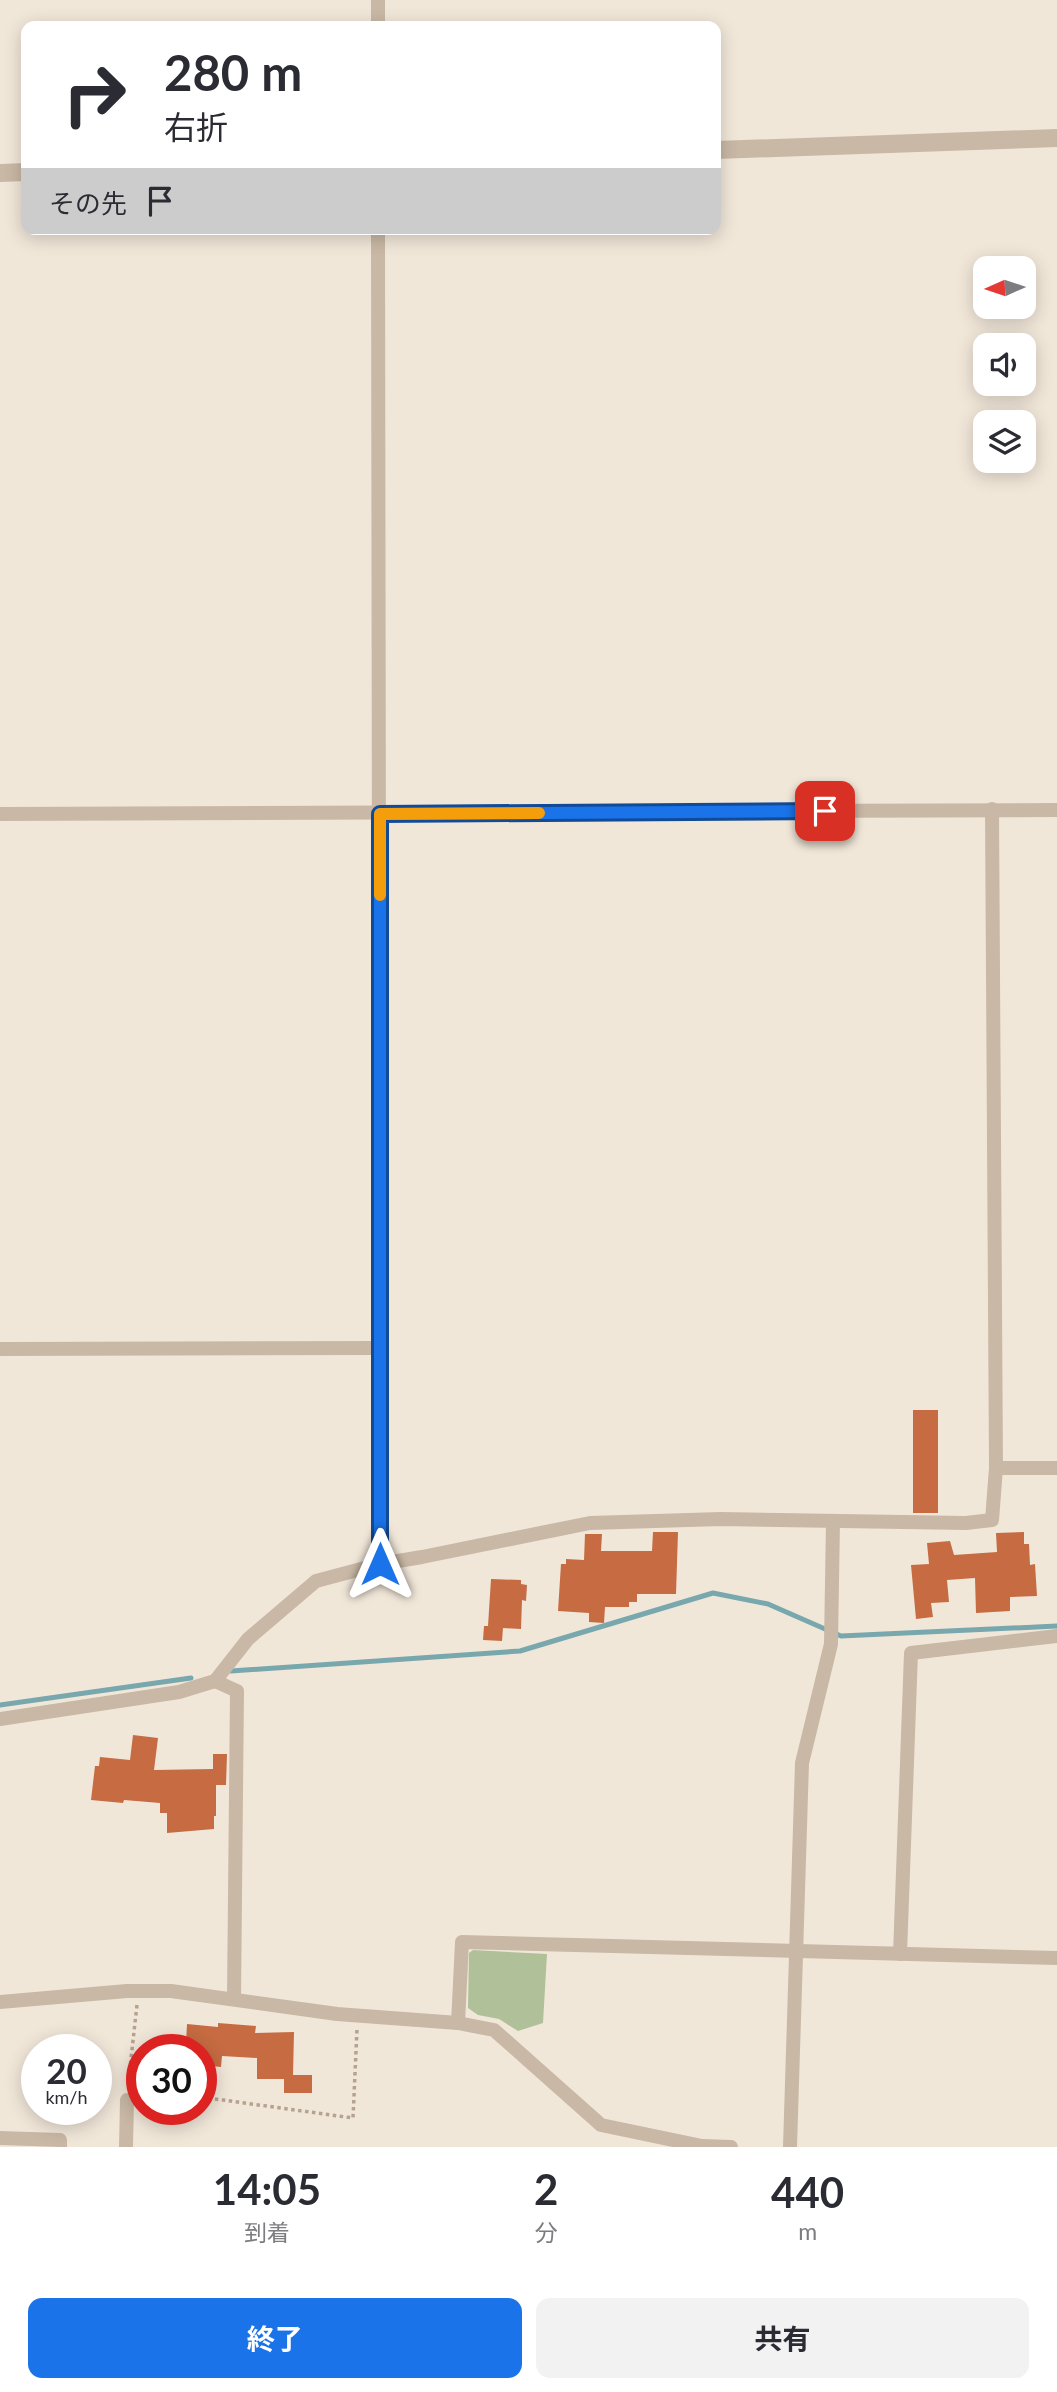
<!DOCTYPE html>
<html lang="ja">
<head>
<meta charset="utf-8">
<style>
  body { margin:0; font-family:Lato,"Noto Sans JP",sans-serif; background:#f2f2f3; color:#2b2b33; height:100vh; display:flex; flex-direction:column; font-size:26px; white-space:nowrap }
  * { box-sizing:border-box; margin:0 }
  p { font-size:23px; color:#7c7c81 }
  .icon { flex:none; width:38px; height:38px; fill:none; stroke:currentColor; stroke-width:2; stroke-linecap:round; stroke-linejoin:round }
  .map { position:relative; height:2147px; overflow:hidden }
  .sheet { display:flex; flex-direction:column; background:#fff; flex:1 }
  .sheet>* { flex:none }
  .banner { position:absolute; left:21px; top:21px; width:700px; height:214px; border-radius:14px; box-shadow:0 4px 18px #0003; background:#fff; color:#2b2b33; overflow:hidden }
  .needle { width:46px; rotate:267deg }
  .buttons { position:absolute; left:973px; top:256px; display:grid; gap:14px }
  .buttons a { display:grid; place-items:center; width:63px; height:63px; border-radius:14px; background:#fff; box-shadow:0 4px 18px #0003; font-size:35px }
  .speed { position:absolute; left:21px; top:2034px; display:flex; gap:14px; font-size:35px; font-weight:700; text-align:center }
  .speed>* { display:grid; place-content:center; width:91px; height:91px; border-radius:50%; background:#fff; box-shadow:0 4px 18px #0003; line-height:1 }
  .speed small { font-size:18px; font-weight:400 }
  .speed .limit { border:10px solid #d22; background:#fff; color:#111 }
  .pin { position:absolute; display:grid; place-items:center; width:60px; height:60px; color:#fff; margin:-30px; border-radius:14px; box-shadow:0 4px 10px #0006 }
  .me { position:absolute; width:77px; margin:-38px; rotate:0deg; stroke-linejoin:round; filter:drop-shadow(0 0 5px #0008) }
  .turn { display:flex; align-items:center; gap:24px; height:147px; padding:0 28px; font-size:32px }
  .turn .icon { width:91px; height:91px; stroke-width:2.5 }
  .turn b { display:block; font-size:49px; line-height:60px }
  .then { display:flex; align-items:center; height:66px; padding:0 28px; background:#0003; gap:14px; font-size:26px }
  .eta { display:flex; justify-content:space-evenly; align-items:center; height:119px; text-align:center }
  .eta b { font-size:42px; font-weight:700; line-height:49px }
  .button { display:flex; gap:14px; margin-top:auto; padding:14px 28px }
  .button a { flex:1; height:80px; border-radius:14px; background:#1a73e8; color:#fff; font-size:28px; font-weight:700; line-height:80px; text-align:center }
  .button a+a { background:#f2f2f3; color:#2b2b33 }
  .map>svg:first-child { display:block }
</style>
</head>
<body>
<div class="map">
<svg width="1057" height="2147" viewBox="0 0 1057 2147">
  <rect width="100%" height="100%" fill="#f1e7d9"/>
  <path fill="#b0c099" d="M473 1950 547 1954 543 2023 518 2031 499 2019 478 2015 468 2008 469 1953Z"/>
  <g fill="none" stroke-linecap="round" stroke-linejoin="round">
    <g stroke="#78a8ae" stroke-width="5">
      <path d="M231 1671 520 1651 713 1593 768 1604 841 1636 1057 1626"/>
      <path d="M0 1705 191 1678"/>
    </g>
  </g>
  <g fill="#c66b42">
    <rect x="913" y="1410" width="25" height="103"/>
    <path d="M653 1532H678L676 1594H637V1602H629V1607H605L604 1623 589 1622V1613L558 1611 561 1564H566V1559L584 1560 585 1534H602L601 1551H652Z"/>
    <path d="M1024 1532V1544H1029L1030 1565 1035 1564 1037 1596 1010 1597V1611L976 1613 975 1578 947 1580 949 1602 931 1603 933 1617 916 1619 911 1565 929 1564 927 1543 950 1541 954 1555 997 1552 996 1533Z"/>
    <path d="M491 1579 521 1580V1584L527 1585 526 1601 522 1600 521 1629 503 1628 502 1641 483 1640 484 1626H488Z"/>
    <path d="M133 1735 158 1738 154 1770 213 1769V1754H227L226 1785H216V1816H214V1829L167 1833V1813H160V1803L124 1800 123 1803 91 1800 95 1766H99L100 1757 130 1760Z"/>
    <path d="M218 2023 256 2026 255 2033 294 2032 293 2075H312V2093H284V2079H257V2058L222 2056 221 2067 201 2065V2049H194V2044L186 2043 187 2024 218 2027Z"/>
  </g>
  <g fill="none" stroke-linecap="round" stroke-linejoin="round">
    <g stroke="#b5a28f" stroke-width="3.5" stroke-dasharray="3.5 3.5" stroke-linecap="butt">
      <path d="M128 2085 137 2005"/>
      <path d="M201 2097 353 2118 357 2029"/>
    </g>
    <g stroke="#c9b8a5" stroke-width="14">
      <path d="M378 0V26"/>
      <path d="M378 229 380 1564"/>
      <path d="M0 814 1057 810"/>
      <path d="M0 1349 380 1348"/>
      <path d="M996 1468H1057"/>
      <path d="M215 1681 237 1691 234 1999"/>
      <path d="M0 1719 179 1692 215 1681 248 1639 316 1581 380 1564 422 1557 590 1523 721 1519 966 1523 992 1520 996 1468 992 809"/>
      <path d="M900 1954 911 1653 1057 1636"/>
      <path d="M0 2002 127 1991H171L337 2014 458 2023 494 2030 601 2125 702 2146 731 2147"/>
      <path d="M458 2023 462 1942 1057 1958"/>
      <path d="M0 2138 60 2140V2147"/>
      <path d="M126 2147 127 2100"/>
      <path d="M790 2147 802 1763 831 1644 833 1521"/>
    </g>
    <g stroke="#c9b8a5" stroke-width="18">
      <path d="M716 150 1057 138"/>
      <path d="M0 173 26 172"/>
    </g>
  </g>
  <g fill="none" stroke-linecap="round" stroke-linejoin="round">
    <g stroke="#114b97" stroke-width="18">
      <path id="route" d="M380 1564V814L825 811"/>
    </g>
    <use href="#route" stroke="#1a73e8" stroke-width="12"/>
    <path stroke="#f59e0b" stroke-width="12" d="M380 895V814L539 813"/>
  </g>
</svg>
<div class="buttons">
<a><svg class="needle" viewBox="-14 -14 28 28"><path d="M0-13l5 13h-10z" fill="#e53935"/><path d="M0 13l5-13h-10z" fill="#7c7c81"/></svg></a>
<a><svg class="icon" aria-label="sound" viewBox="0 0 24 24"><path d="M4 9h4l5-4v14l-5-4H4zM17 9q2 3 0 6"/></svg></a>
<a><svg class="icon" aria-label="layers" viewBox="0 0 24 24"><path d="M12 4l9 5-9 5-9-5zM3 14l9 5 9-5"/></svg></a>
</div>
<div class="speed"><div>20<small>km/h</small></div><div class="limit">30</div></div>
<div class="pin" style="left:825px;top:811px;background:#d93025"><svg class="icon" aria-label="arrive" viewBox="0 0 24 24"><path d="M6 21V4h12l-3 4 3 4H6"/></svg></div>
<svg class="me" style="left:380px;top:1564px" viewBox="-20 -20 40 40"><path d="M0-17L14 15 0 8-14 15z" fill="#1a73e8" stroke="#fff" stroke-width="4"/></svg>
<div class="banner">
<div class="turn"><svg class="icon" aria-label="right" viewBox="0 0 24 24"><path d="M7 20v-9h11M14 6l5 5-5 5"/></svg><div><b>280 m</b>右折</div></div>
<div class="then">その先<svg class="icon" aria-label="arrive" viewBox="0 0 24 24"><path d="M6 21V4h12l-3 4 3 4H6"/></svg></div>
</div>
</div>
<section class="sheet">
<div class="eta">
<div><b>14:05</b><p>到着</p></div>
<div><b>2</b><p>分</p></div>
<div><b>440</b><p>m</p></div>
</div>
<div class="button"><a>終了</a><a>共有</a></div>
</section>
</body>
</html>
